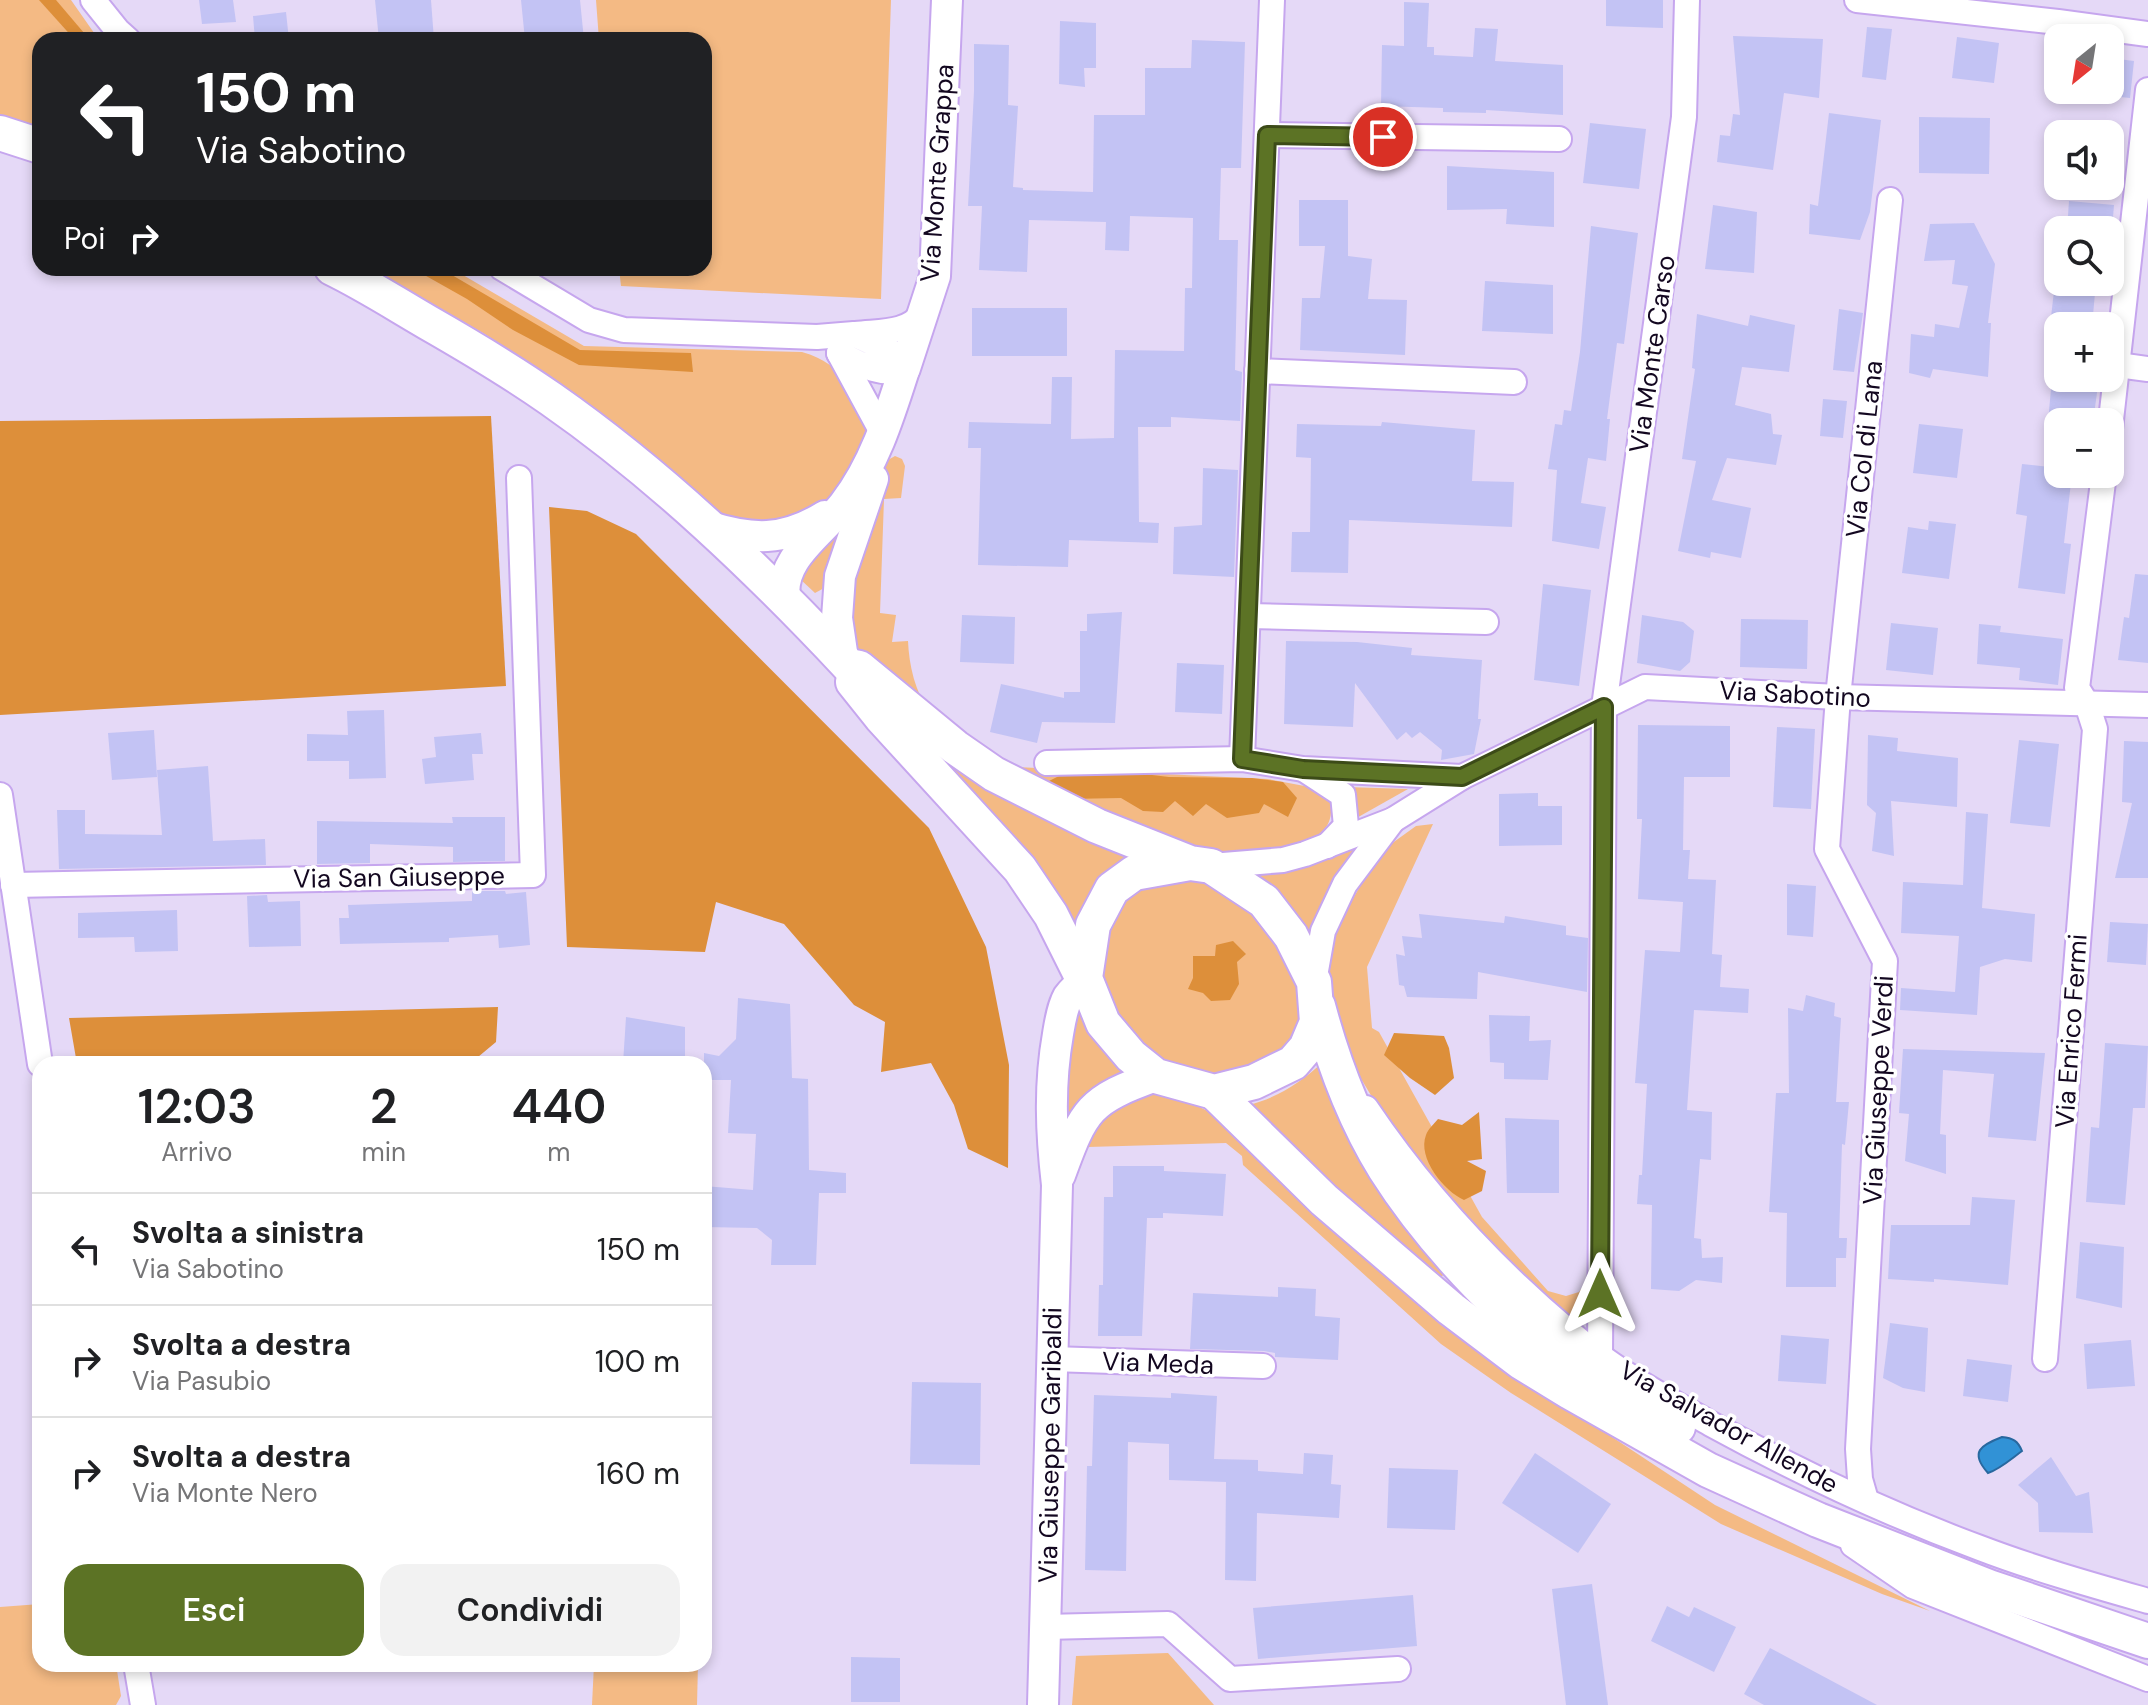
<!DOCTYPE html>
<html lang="it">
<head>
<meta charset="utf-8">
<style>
  body { margin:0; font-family:"DM Sans",sans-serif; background:#f2f2f2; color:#202124; height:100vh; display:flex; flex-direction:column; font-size:30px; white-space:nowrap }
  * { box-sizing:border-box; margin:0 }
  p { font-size:26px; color:#757577 }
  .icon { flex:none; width:44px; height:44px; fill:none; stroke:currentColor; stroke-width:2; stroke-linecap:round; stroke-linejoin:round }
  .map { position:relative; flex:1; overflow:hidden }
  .side { position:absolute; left:32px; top:1056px; width:680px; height:616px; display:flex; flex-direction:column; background:#fff; border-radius:24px; box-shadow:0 4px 12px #0003 }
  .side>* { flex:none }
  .guide { position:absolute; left:32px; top:32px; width:680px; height:244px; border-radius:24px; box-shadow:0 4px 12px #0003; background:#202124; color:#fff; overflow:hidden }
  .needle { width:52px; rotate:210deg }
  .buttons { position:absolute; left:2044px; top:24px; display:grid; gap:16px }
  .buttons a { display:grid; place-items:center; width:80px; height:80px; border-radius:16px; background:#fff; box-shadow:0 4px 12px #0003; font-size:40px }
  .pin { position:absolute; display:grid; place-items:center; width:68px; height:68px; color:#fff; margin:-34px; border:4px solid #fff; border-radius:50%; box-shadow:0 2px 8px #0007 }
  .me { position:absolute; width:88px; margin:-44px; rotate:0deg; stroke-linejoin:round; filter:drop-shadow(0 0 6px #0008) }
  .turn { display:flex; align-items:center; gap:28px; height:168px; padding:0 32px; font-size:36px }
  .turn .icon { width:104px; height:104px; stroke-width:2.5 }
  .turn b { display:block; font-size:56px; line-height:68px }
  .then { display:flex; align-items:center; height:76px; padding:0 32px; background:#0003; gap:16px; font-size:30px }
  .eta { display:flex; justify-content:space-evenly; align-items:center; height:136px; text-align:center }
  .eta b { font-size:48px; font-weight:600; line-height:56px }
  .cta { display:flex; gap:16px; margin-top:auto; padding:16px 32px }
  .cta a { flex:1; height:92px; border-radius:24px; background:#5c7325; color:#fff; font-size:32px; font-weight:600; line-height:92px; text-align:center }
  .cta a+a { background:#f2f2f2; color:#202124 }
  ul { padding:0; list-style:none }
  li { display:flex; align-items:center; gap:24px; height:112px; padding:0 32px; border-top:2px solid #e0e0e0 }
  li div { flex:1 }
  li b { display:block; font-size:30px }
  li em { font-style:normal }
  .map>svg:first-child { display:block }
</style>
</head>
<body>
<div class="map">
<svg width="2148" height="1705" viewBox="0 0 2148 1705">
  <rect width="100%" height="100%" fill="#e5d9f7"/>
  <g fill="#f4ba84">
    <path d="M0 0H71L99 40H40V128L0 115Z"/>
    <path d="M596 0H891L881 299 621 286 619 268H704V40H599Z"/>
    <path d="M369 268H451L584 346 802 352C847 365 850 392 869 431L836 496 789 525 722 521 588 405 546 374 483 333Z"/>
    <path d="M895 456 902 459 905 466 901 498 884 499 880 613 896 615 892 642 908 641C909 665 915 692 930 713 944 732 992 762 1015 767L1268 779 1315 788 1331 804C1333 829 1319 837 1297 845 1208 876 1080 815 1004 770 970 750 941 725 911 700 887 681 851 657 845 624 838 582 874 502 888 460Z"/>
    <path d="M845 534 826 587 815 593 799 578C804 559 825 538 845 534Z"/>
    <path d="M949 756 1141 855 1075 941 942 766Z"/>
    <path d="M1346 787 1408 789 1353 820Z"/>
    <path d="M1433 824 1367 967 1372 1028 1379 1032 1482 1217 1548 1291 1566 1296 1579 1292 1586 1283 1582 1306 1571 1315 1559 1314 1524 1281 1418 1163 1372 1097 1345 1052 1330 996 1329 958 1335 929 1372 866 1391 844 1416 826Z"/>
    <path d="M1366 834 1334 879 1311 940 1250 874Z"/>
    <path d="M1181 878 1207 881 1256 909 1302 988 1299 1035C1258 1076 1200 1091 1150 1052 1143 1046 1137 1037 1130 1029 1105 1000 1094 966 1107 927 1112 915 1123 902 1130 891Z"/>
    <path d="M1077 1001C1088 1031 1100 1054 1126 1073L1075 1110 1063 1115 1061 1094Z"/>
    <path d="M1322 1063 1444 1267V1275L1437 1278 1357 1211 1248 1105C1277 1098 1300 1083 1322 1063Z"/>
    <path d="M1161 1092 1176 1096 1212 1113 1559 1402 1715 1505 1930 1611 1882 1594 1721 1524 1511 1393 1441 1344 1243 1165 1242 1156 1226 1143 1088 1147C1089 1137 1097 1120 1105 1112 1115 1104 1147 1094 1161 1092Z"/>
    <path d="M40 1604V1664H116L121 1696 116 1705H0V1607Z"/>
    <path d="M1168 1653 1214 1705H1072L1076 1656Z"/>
    <path d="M594 1664H698L697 1705H592Z"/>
  </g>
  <g fill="#dd8f3a">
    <path d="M39 0H56L90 40H75Z"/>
    <path d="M412 268H440L580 350 691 353 693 372 579 365 513 330 467 299Z"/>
    <path d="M491 416 506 686 0 715V421Z"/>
    <path d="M549 507 587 511 636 534 929 828 986 947 1009 1065 1008 1168 968 1149 954 1105 931 1063 881 1072 885 1022 854 1005 784 924 716 902 705 952 567 947Z"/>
    <path d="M1127 772 1169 777 1252 778 1283 782 1297 798 1288 817 1264 804 1259 813 1227 818 1206 804 1193 816 1175 801 1163 812 1143 811 1121 798 1068 799 1039 786 1065 773Z"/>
    <path d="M1233 941 1246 954 1237 962 1239 984 1230 1000 1211 1001 1203 993 1188 989 1193 978V956H1215L1216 945Z"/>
    <path d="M498 1007 496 1042 478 1057 474 1064H77L69 1018Z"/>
    <path d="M1394 1033 1444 1036 1449 1048 1454 1078 1435 1095 1410 1078 1384 1055Z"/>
    <path d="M1479 1112 1482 1159 1467 1161 1486 1171 1482 1191 1464 1200C1444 1191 1417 1158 1426 1135 1428 1129 1435 1123 1438 1119L1462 1125Z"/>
  </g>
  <path fill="#3192d6" stroke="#28689f" stroke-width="2" d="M2002 1437C2013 1438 2018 1441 2022 1451 2011 1459 2000 1469 1988 1473 1969 1452 1981 1445 2002 1437Z"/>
  <g fill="#c3c3f4">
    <path d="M199 0H233L236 22 202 24Z"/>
    <path d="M375 0H431L434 40H379Z"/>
    <path d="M521 0H580L584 40H525Z"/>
    <path d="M1606 0H1663V28L1606 26Z"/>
    <path d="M1404 2 1429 3 1427 47H1434V55L1473 57 1475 28 1498 29 1495 61 1563 65V115L1486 110V113L1443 112V108L1381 106 1382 45 1404 46Z"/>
    <path d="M286 12 289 40H255L253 16Z"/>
    <path d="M1060 21 1096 23V68H1084L1085 87 1059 84Z"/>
    <path d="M1867 27 1892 29 1886 80 1862 77Z"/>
    <path d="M1733 36 1823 39 1819 98 1784 93 1773 170 1717 162 1720 135 1730 136 1733 114 1740 115Z"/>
    <path d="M1957 37 1999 43 1994 83 1952 78Z"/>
    <path d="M1192 40 1245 42 1241 168H1221L1219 240H1238L1235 370 1242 372 1240 421 1171 417V427H1138L1139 522 1159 523 1158 543 1069 540 1068 567 978 565 981 448H968L969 422 1051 424 1052 377H1072L1071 439 1114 438 1115 350 1184 351 1185 288H1192L1193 218 1130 216 1129 251 1105 250 1106 222 1029 220 1027 272 979 270 982 206H968L974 91V44L1009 45 1008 105 1018 106 1013 187 1023 188V190L1093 192 1094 115H1145V68H1191Z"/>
    <path d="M2110 58 2134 61 2130 98 2110 96Z"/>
    <path d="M1829 113 1881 120 1870 212 1860 240 1809 234 1810 204 1818 206Z"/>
    <path d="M1919 117 1990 118 1989 174 1919 173Z"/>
    <path d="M1590 123 1646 129 1639 189 1583 183Z"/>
    <path d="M1447 166 1554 172V227L1506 224 1507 209 1447 210Z"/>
    <path d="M1299 200H1348V256L1372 259 1368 299 1407 300 1405 355 1300 350 1302 298H1320L1325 246H1299Z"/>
    <path d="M2069 201 2114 205 2112 230H2067Z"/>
    <path d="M1713 205 1757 212 1754 273 1705 269Z"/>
    <path d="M1974 223 1995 264 1988 323H1991L1988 377 1933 369 1930 378 1909 373 1911 334 1934 337 1935 324 1959 328 1968 286 1952 284 1955 260 1924 261 1930 224Z"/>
    <path d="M1591 226 1638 233 1624 344 1617 343 1607 419H1610L1606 461 1588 458 1581 503 1606 507 1599 549 1552 541 1557 470 1548 469 1555 424 1562 425 1564 410 1571 411 1580 352Z"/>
    <path d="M1485 281 1553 285V334L1482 331Z"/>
    <path d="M2055 282H2096L2092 326H2050Z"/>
    <rect x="972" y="308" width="95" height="48"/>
    <path d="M1839 309 1863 313 1854 372 1833 370Z"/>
    <path d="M1697 314 1748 326 1750 315 1795 325 1789 372 1742 367 1735 405 1771 414 1773 434 1782 435 1776 465 1727 458 1712 500 1751 508 1741 558 1711 552 1710 558 1678 551 1696 461 1682 459 1695 369 1692 368Z"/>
    <path d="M2052 378H2099L2093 422H2048Z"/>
    <path d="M1823 399 1847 401 1843 438 1820 436Z"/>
    <path d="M1382 422 1475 430 1472 481 1514 482 1512 527 1349 520 1348 573 1291 572 1292 532H1310L1311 458 1296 457 1297 424 1381 426Z"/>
    <path d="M1919 424 1963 429 1957 478 1913 473Z"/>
    <path d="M2022 464 2058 468V474H2072L2064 543 2071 544 2065 594 2018 588 2027 516 2016 514Z"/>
    <path d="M1203 468 1238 470 1234 577 1173 574 1174 527 1202 525Z"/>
    <path d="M1929 521 1956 524 1949 579 1902 573 1908 527 1928 530Z"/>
    <path d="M2135 574 2148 575V663L2118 660 2124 617 2129 618Z"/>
    <path d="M1543 584 1591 590 1579 686 1534 680Z"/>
    <path d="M1122 612 1115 723 1042 722 1037 743 990 732 1001 684 1064 698V692H1080V631H1087V614Z"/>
    <path d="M962 615 1015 617 1014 664 960 662Z"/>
    <path d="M1642 615 1683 622 1694 631 1690 662 1680 671 1637 663Z"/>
    <path d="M1741 619 1808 620 1807 669 1740 667Z"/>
    <path d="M1891 623 1938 628 1933 675 1886 670Z"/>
    <path d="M1979 624 2001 626 2000 632 2063 639 2058 685 2019 680 2020 668 1977 664Z"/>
    <path d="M1286 641 1357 642 1412 648 1411 655 1482 660 1478 719H1481L1474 754 1441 760 1442 750 1420 732 1412 738 1406 732 1397 740 1355 683 1353 727 1284 724Z"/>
    <path d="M1177 663 1224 665 1222 714 1175 712Z"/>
    <path d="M384 710 386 778 349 779V761H307V734L348 735 347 711Z"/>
    <path d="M1638 725 1730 726V777H1684L1683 850H1690L1688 879 1716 880 1712 954 1722 955 1720 987 1749 989 1748 1013 1694 1010 1687 1110 1712 1112 1711 1160 1700 1159 1694 1238 1701 1239 1702 1258 1723 1257 1722 1283 1696 1280 1679 1291 1651 1289 1652 1205 1637 1204 1639 1175H1642L1647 1084 1635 1083 1645 950 1680 952 1683 902 1638 899 1642 819H1637Z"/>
    <path d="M1777 727 1815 729 1811 809 1773 807Z"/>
    <path d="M154 730 157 777 112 780 108 733Z"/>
    <path d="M481 733 483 754H472L474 780 425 784 422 759 436 757 434 737Z"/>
    <path d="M1868 735 1898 738 1897 751 1958 758 1957 807 1891 801 1894 856 1872 851 1876 813 1867 805Z"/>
    <path d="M2019 740 2059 744 2050 827 2010 823Z"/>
    <path d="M2124 741 2148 742V878H2115L2132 803 2122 802Z"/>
    <path d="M208 766 213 841 265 839 266 865 59 869 57 810H85V834L162 835 157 770Z"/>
    <path d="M1538 793V806H1562V845L1499 846V794Z"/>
    <path d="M1966 812 1988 814 1982 908 2035 914 2032 962 2005 959 1980 967 1977 1015 1900 1010 1901 988 1955 992 1959 936 1901 933 1903 882 1963 885Z"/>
    <path d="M452 817H505V861L453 862V847L370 844V863L317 864V821L453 823Z"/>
    <path d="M1787 884 1816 886 1813 937 1787 935Z"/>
    <path d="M472 891H505L506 894 526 892 530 945 499 948 498 935 449 938V942L340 944 339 918H349L348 905 472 901Z"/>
    <path d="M267 895 268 902 300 901 301 946 249 947 247 896Z"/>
    <path d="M177 910 178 951 135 952 134 937 78 938V913Z"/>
    <path d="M1419 914 1504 923 1505 916 1566 926V935L1588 938 1587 992 1478 972 1477 999 1407 997 1404 986 1399 985 1396 954 1405 956 1402 936 1422 938Z"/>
    <path d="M2110 922 2148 924 2146 965 2107 962Z"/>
    <path d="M1806 995 1835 1003 1834 1016 1841 1018 1836 1102H1849L1845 1145 1842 1144 1839 1238H1847L1846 1258H1836V1287H1786L1787 1213 1769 1212 1776 1093H1789L1788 1008 1803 1011Z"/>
    <path d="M738 998 790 1004 792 1078 808 1079 809 1170 846 1173V1193H819L816 1265H771L772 1240 757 1228 704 1227V1186L753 1190 756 1134 728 1133 731 1080H704V1053L719 1056 736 1039Z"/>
    <path d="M1489 1015 1530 1016 1529 1041 1551 1040 1548 1080 1504 1079V1063L1490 1062Z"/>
    <path d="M626 1017 685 1027V1064H623Z"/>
    <path d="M2105 1043 2148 1046 2145 1108H2133L2125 1205 2086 1202 2091 1127 2099 1128Z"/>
    <path d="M1903 1049 2045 1053 2036 1141 1988 1137 1994 1074 1943 1070 1940 1134 1946 1135V1174L1905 1161 1909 1114 1899 1113Z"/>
    <path d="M1505 1118 1559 1120V1193H1507Z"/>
    <path d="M1113 1166H1164V1171L1226 1174 1223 1216 1163 1213V1218H1147L1142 1336H1098L1099 1285H1103L1104 1197H1113Z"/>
    <path d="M1972 1197 2015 1200 2008 1285 1934 1279V1282L1888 1279 1891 1225H1970Z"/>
    <path d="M2080 1242 2124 1247 2122 1308 2076 1298Z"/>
    <path d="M1278 1287 1316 1289 1315 1316 1340 1318 1338 1360 1275 1357V1353L1264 1351 1190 1349 1193 1293 1278 1297Z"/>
    <path d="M1890 1323 1928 1328 1925 1392 1903 1388 1883 1378Z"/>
    <path d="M1781 1335 1829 1339 1826 1384 1778 1381Z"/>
    <path d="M2131 1340 2135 1386 2087 1389 2084 1344Z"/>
    <path d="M1967 1359 2012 1365 2008 1402 1963 1396Z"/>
    <path d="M912 1382 981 1383 980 1465 910 1464Z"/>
    <path d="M1171 1393 1217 1396 1214 1459 1258 1460V1471L1303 1474 1304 1453 1333 1455 1331 1484 1341 1485 1339 1518 1257 1513 1256 1581 1225 1580 1226 1482 1169 1480V1444L1128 1442 1126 1571 1085 1570 1087 1466H1092L1094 1395 1171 1398Z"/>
    <path d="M1535 1453 1611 1504 1578 1553 1502 1503Z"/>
    <path d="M2051 1457 2076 1496 2089 1492 2093 1533 2039 1532 2038 1503 2018 1485Z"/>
    <path d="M1389 1468 1458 1470 1455 1530 1387 1528Z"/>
    <path d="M1592 1584 1608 1705H1566L1552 1589Z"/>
    <path d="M1413 1595 1417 1646 1258 1659 1253 1608Z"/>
    <path d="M1667 1606 1689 1617 1694 1607 1736 1627 1714 1672 1651 1641Z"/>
    <path d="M1770 1648 1877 1705H1764L1744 1694Z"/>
    <path d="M851 1657 900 1658V1702H851Z"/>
  </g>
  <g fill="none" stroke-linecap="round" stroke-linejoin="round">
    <g stroke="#c6a6ee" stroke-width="28">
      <g id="minor">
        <path d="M93 0 118 31 128 40"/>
        <path d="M1857 0 2058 22 2148 34"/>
        <path d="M1267 135 1559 139"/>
        <path d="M502 268 589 320 624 330 817 337 854 334 895 354 905 368C883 378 859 364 839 353"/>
        <path d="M856 334C881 331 907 334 923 313"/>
        <path d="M839 353 883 434"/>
        <path d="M2118 365 2148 369"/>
        <path d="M1257 371 1514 382"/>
        <path d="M2110 429 2148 90"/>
        <path d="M1248 616 1486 622"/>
        <path d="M1242 759 1272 0"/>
        <path d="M1047 763 1242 759 1303 769 1462 777"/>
        <path d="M1305 770 1343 795 1346 826 1327 846"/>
        <path d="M0 795 40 1064"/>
        <path d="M1211 866 1283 860 1305 854 1393 820 1462 777 1645 687 1838 697 2148 705"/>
        <path d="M13 885 533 875 519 478"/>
        <path d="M1314 982 1323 931 1345 884 1393 820"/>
        <path d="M1366 1108C1422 1191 1492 1267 1569 1332 1612 1369 1662 1396 1711 1424 1797 1471 1888 1514 1980 1548 2035 1569 2092 1585 2148 1601"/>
        <path d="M1600 1356 1604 707 1684 117 1687 0"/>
        <path d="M1052 1359 1263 1366"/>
        <path d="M2045 1359 2095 729 2087 704 2077 688 2104 474"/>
        <path d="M1866 1500 1860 1479 1858 1449 1885 961 1827 849 1838 697 1890 200"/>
        <path d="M1853 1545 1913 1586 2148 1679"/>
        <path d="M1045 1627 1168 1624 1230 1679 1398 1669"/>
        <path d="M136 1664 143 1705"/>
      </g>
    </g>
    <g stroke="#c6a6ee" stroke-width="34">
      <g id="tertiary">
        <path d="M905 368 935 276 947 0"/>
        <path d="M707 526C752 540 783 542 825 516"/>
        <path d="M785 600C778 559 822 533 844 504 874 465 889 417 904 370"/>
        <path d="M843 659 837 618 840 576 873 479"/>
        <path d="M1060 1175C1084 1109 1089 1100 1156 1076"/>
        <path d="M1043 1705 1057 1185C1051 1133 1049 1085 1058 1034 1060 1022 1062 1008 1068 997 1073 990 1079 985 1086 980"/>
      </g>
    </g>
    <g stroke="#c6a6ee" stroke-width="38">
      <g id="secondary">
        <path d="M0 133 40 146"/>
        <path d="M332 268C365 284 396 304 427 322 469 346 511 371 551 399 660 475 758 569 849 666L859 668 955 747 994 774 1097 826 1190 863 1211 866 1264 901 1291 936 1314 982 1317 1022 1306 1048 1293 1063 1254 1082 1214 1092 1156 1076 1131 1056 1103 1023 1085 978 1093 925 1112 889 1134 873 1190 863"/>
        <path d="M853 682 881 717 1020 869 1051 915 1079 971 1085 978"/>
        <path d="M1318 1006C1333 1062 1354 1119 1385 1169 1421 1226 1484 1299 1539 1339 1583 1371 1631 1399 1678 1427"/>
        <path d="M1214 1092 1324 1200 1451 1309 1521 1362 1570 1392 1708 1470 1818 1520 1989 1587 2148 1641"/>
      </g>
    </g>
    <use href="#minor" stroke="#fff" stroke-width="24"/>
    <use href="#tertiary" stroke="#fff" stroke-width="30"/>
    <use href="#secondary" stroke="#fff" stroke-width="34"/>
  </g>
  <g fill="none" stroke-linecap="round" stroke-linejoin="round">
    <g stroke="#3c4b18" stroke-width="20">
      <path id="route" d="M1383 137 1267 135 1242 759 1303 769 1462 777 1604 707 1600 1294"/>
    </g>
    <use href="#route" stroke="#5c7325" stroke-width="14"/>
  </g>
  <g text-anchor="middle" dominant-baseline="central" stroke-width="7" stroke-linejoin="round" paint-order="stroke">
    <g font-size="26" fill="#130720" stroke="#fff">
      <text transform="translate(937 173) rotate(-86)">Via Monte Grappa</text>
      <text transform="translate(1652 354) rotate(-82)">Via Monte Carso</text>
      <text transform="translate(1864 449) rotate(-84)">Via Col di Lana</text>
      <text transform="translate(1795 694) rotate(3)">Via Sabotino</text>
      <text transform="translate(399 877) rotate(-1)">Via San Giuseppe</text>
      <text transform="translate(2071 1031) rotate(-86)">Via Enrico Fermi</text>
      <text transform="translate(1878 1090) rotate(-87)">Via Giuseppe Verdi</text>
      <text transform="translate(1158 1363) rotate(2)">Via Meda</text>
      <text transform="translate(1729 1427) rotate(29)">Via Salvador Allende</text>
      <text transform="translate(1050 1445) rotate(-89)">Via Giuseppe Garibaldi</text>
    </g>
  </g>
</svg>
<div class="buttons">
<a><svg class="needle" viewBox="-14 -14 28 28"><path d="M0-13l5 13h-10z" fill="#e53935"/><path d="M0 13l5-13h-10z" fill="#757577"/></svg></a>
<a><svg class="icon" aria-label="sound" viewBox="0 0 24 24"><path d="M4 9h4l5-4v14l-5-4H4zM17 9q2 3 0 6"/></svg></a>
<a><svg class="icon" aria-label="search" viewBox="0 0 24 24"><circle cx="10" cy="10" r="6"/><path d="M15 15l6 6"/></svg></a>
<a>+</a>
<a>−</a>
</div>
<div class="pin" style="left:1383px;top:137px;background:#d93025"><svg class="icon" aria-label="arrive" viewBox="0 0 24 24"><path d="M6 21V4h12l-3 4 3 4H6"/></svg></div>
<svg class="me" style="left:1600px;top:1294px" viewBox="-20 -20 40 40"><path d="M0-17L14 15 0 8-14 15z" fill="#5c7325" stroke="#fff" stroke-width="4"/></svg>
<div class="guide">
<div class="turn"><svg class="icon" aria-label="left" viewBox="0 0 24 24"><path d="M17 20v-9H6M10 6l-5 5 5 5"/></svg><div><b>150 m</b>Via Sabotino</div></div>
<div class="then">Poi<svg class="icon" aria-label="right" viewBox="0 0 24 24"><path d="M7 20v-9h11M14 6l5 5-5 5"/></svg></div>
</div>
<section class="side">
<div class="eta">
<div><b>12:03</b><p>Arrivo</p></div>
<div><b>2</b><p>min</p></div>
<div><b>440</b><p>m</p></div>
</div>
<ul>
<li><svg class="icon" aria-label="left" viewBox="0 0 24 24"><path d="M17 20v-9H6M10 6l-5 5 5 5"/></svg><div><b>Svolta a sinistra</b><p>Via Sabotino</p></div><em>150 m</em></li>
<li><svg class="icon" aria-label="right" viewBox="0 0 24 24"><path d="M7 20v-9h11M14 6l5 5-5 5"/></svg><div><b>Svolta a destra</b><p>Via Pasubio</p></div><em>100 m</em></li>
<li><svg class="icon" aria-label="right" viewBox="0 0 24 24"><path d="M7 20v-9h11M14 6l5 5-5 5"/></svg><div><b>Svolta a destra</b><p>Via Monte Nero</p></div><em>160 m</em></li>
</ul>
<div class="cta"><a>Esci</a><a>Condividi</a></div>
</section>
</div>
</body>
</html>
